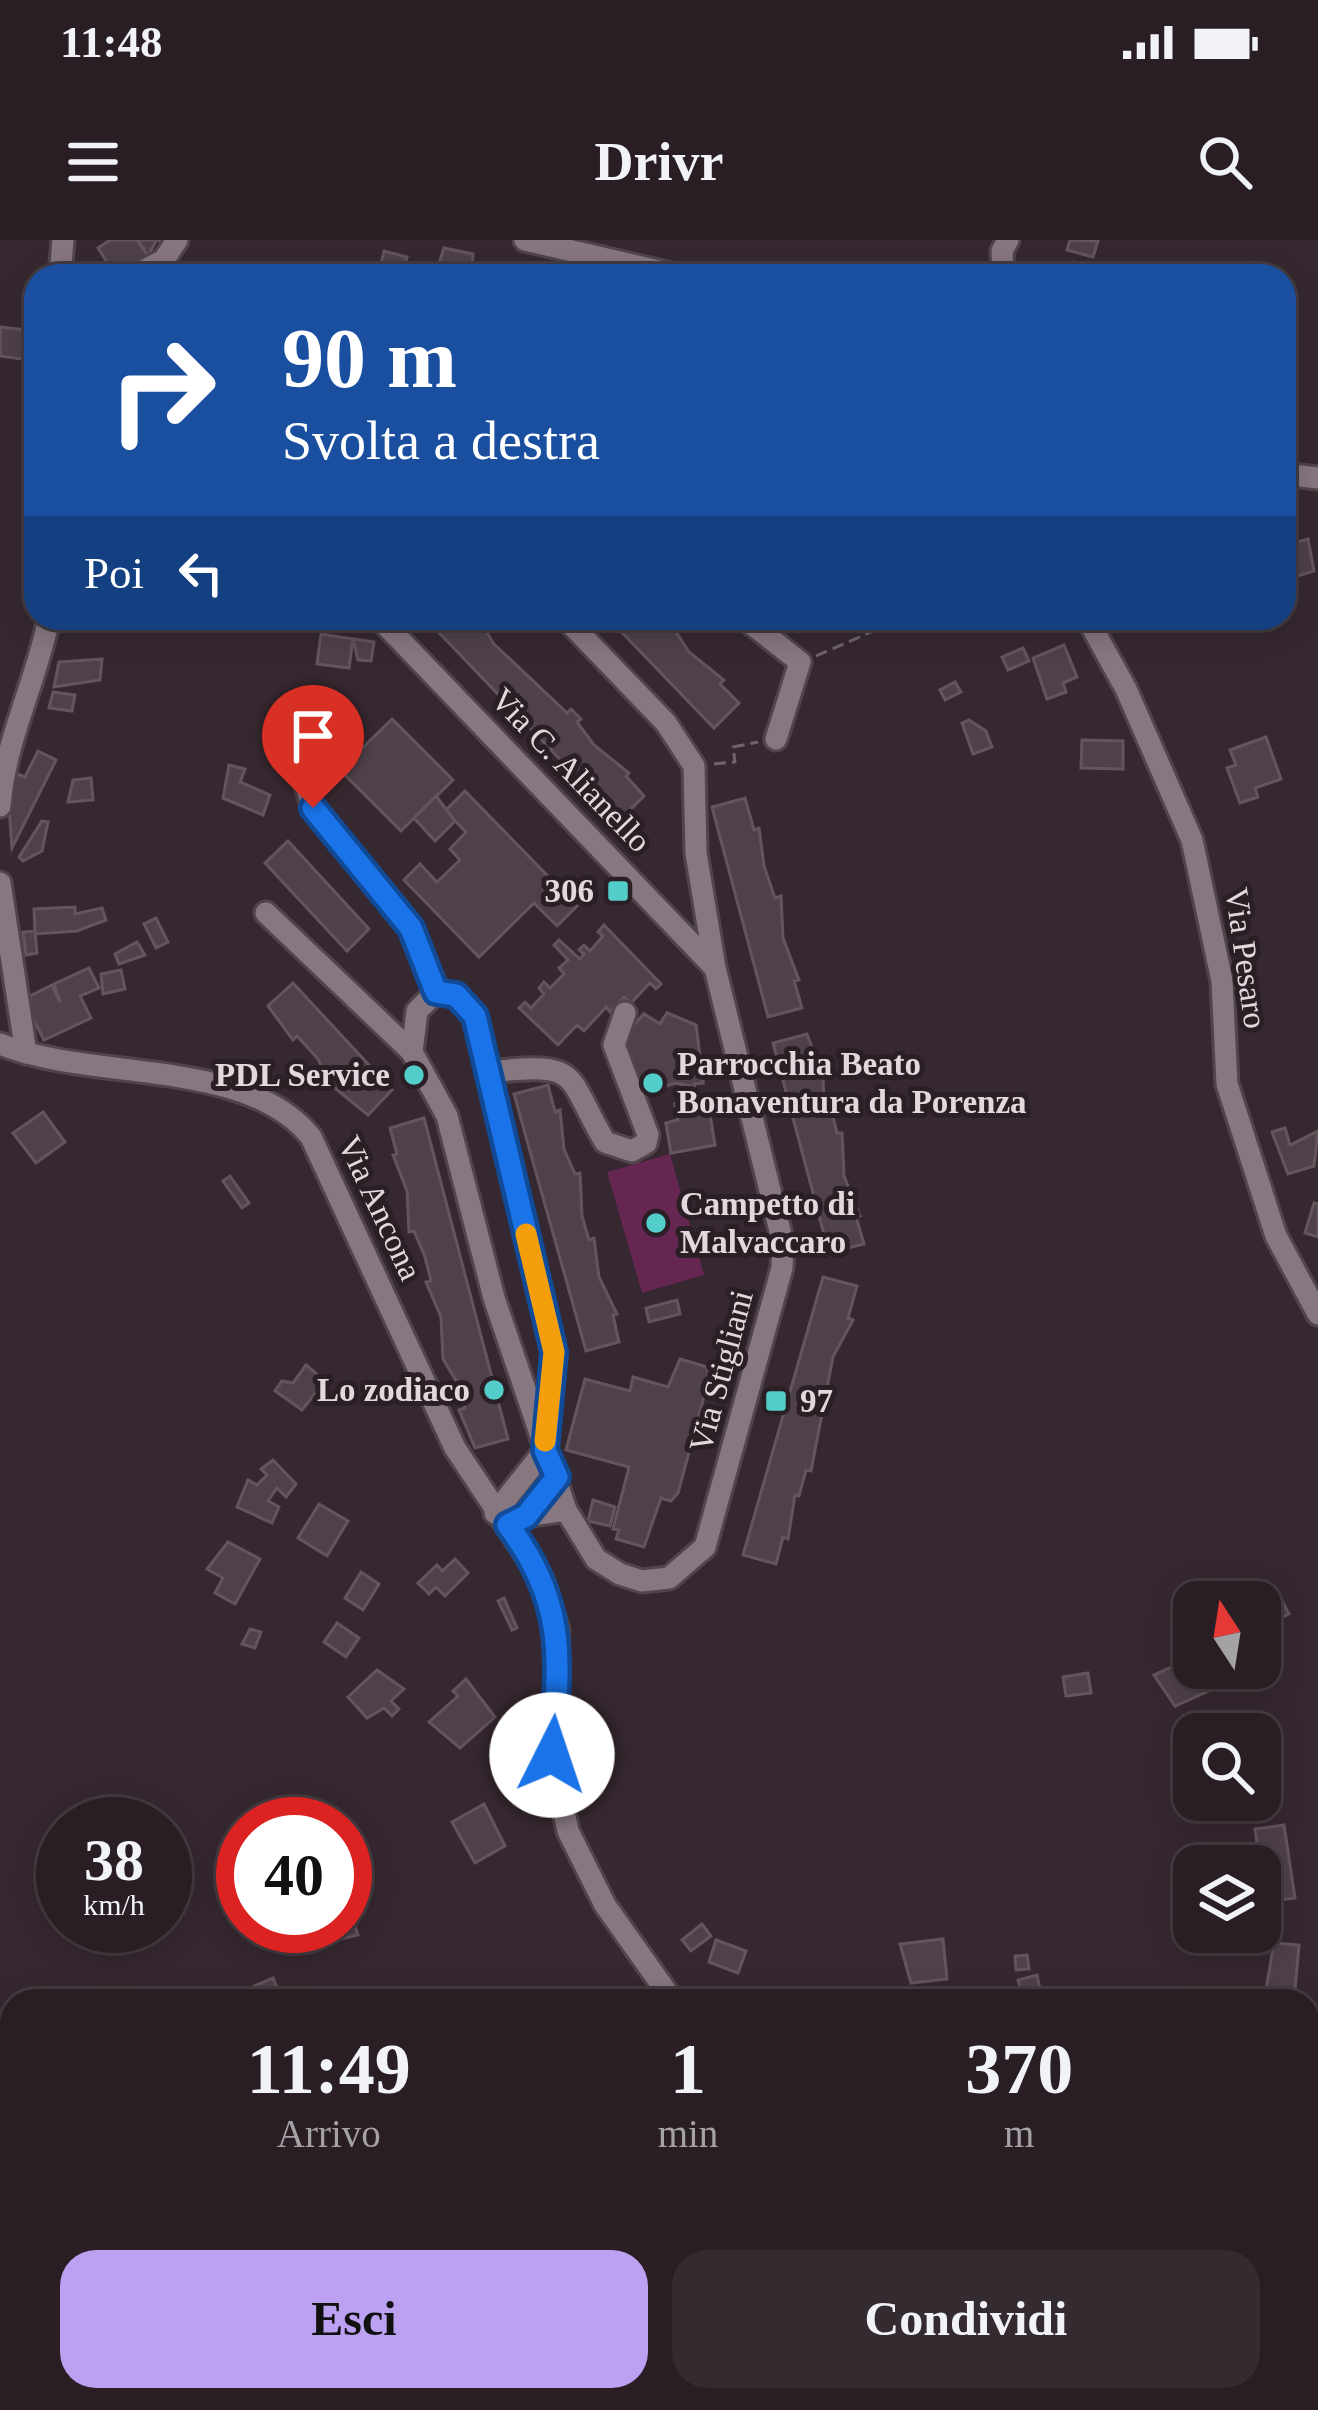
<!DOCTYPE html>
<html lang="it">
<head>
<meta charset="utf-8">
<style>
  body { margin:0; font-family:"Times New Roman",serif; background:#342b31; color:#f1f3f6; height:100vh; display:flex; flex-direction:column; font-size:45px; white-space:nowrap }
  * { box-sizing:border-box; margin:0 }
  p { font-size:39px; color:#a5a2a6 }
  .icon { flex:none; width:66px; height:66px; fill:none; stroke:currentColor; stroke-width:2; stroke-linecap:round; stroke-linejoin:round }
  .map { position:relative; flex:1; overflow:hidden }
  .drawer { position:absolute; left:0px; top:1749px; width:1320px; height:423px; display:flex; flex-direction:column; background:#281e24; border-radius:36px 36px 0 0; box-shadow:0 6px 30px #0003,0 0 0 3px #443c41 }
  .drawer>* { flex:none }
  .banner { position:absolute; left:24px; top:24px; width:1272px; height:366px; border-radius:36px; box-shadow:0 6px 30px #0003,0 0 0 3px #443c41; background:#1a4fa0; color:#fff; overflow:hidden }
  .needle { width:78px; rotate:348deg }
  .controls { position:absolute; left:1173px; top:1341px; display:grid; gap:24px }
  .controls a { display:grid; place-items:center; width:108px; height:108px; border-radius:24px; background:#281e24; box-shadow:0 6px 30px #0003,0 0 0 3px #443c41; font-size:60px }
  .speed { position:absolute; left:36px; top:1557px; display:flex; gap:24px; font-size:60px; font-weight:700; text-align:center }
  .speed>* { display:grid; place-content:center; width:156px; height:156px; border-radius:50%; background:#281e24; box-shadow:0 6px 30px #0003,0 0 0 3px #443c41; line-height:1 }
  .speed small { font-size:30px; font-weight:400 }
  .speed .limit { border:18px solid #d22; background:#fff; color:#111 }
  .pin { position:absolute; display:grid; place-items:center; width:102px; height:102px; color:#fff; margin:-123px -51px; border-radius:50% 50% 50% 0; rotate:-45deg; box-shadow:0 0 12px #0007 }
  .pin .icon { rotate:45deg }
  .me { position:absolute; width:132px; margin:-66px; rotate:4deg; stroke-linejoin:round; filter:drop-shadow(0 0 9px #0008) }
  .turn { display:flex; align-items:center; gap:42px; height:252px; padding:0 60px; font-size:54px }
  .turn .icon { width:156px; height:156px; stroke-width:2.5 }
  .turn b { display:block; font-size:84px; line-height:102px }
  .then { display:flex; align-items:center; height:114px; padding:0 60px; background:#0003; gap:24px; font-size:45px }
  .eta { display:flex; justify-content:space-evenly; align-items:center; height:204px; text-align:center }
  .eta b { font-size:72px; font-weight:700; line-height:84px }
  .primary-button { display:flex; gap:24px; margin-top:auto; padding:24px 60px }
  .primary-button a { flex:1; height:138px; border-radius:36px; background:#bca0f2; color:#111; font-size:48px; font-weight:700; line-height:138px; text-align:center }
  .primary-button a+a { background:#342b31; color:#f1f3f6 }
  .status { display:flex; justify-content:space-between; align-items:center; height:84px; padding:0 60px; background:#281e24; direction:ltr }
  .status svg { height:33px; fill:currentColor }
  header { display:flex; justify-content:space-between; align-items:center; height:156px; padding:0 60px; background:#281e24; font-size:54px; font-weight:700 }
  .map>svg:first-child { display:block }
</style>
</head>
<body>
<div class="status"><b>11:48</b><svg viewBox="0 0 49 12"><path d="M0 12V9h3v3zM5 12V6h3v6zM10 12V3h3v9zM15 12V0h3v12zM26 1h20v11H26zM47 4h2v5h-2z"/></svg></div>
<header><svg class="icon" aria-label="menu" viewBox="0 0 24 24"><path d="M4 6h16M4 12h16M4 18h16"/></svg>Drivr<svg class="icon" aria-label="search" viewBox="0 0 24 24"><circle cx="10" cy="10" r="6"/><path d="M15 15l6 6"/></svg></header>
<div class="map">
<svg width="1318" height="2170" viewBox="0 0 1318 2170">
  <rect width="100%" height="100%" fill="#362830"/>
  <path fill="#652651" d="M670 914 704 1035 642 1053 607 932Z"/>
  <g fill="#4f4149" stroke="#64555d" stroke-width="3">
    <path d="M110 0H137L148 16 115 35 98 8Z"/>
    <path d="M138 0H166L156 1 148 16Z"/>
    <path d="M1070 0 1098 1 1093 17 1067 10Z"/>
    <path d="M444 8 473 14 472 36H435Z"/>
    <path d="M384 11 407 17 402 36H378Z"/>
    <path d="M1073 22 1083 36H1053Z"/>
    <path d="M901 26 924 33 923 36H898Z"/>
    <path d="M0 87 36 91V121L0 116Z"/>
    <path d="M1308 299 1314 331 1284 340V306Z"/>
    <path d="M425 378H479L493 403 567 473 571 469 581 479 577 482 594 505 629 533 626 536 644 556 619 581Z"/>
    <path d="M608 378H667L689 412 724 440 720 444 739 463 714 488Z"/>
    <path d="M995 378H1029L998 388Z"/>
    <path d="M321 394 353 399 349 428 317 424Z"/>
    <path d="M353 399 374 402 371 421 358 420Z"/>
    <path d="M1064 405 1077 437 1063 443 1066 452 1047 459 1033 418Z"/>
    <path d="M1023 408 1029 421 1008 430 1002 417Z"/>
    <path d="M102 419 100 440 54 447 59 422Z"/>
    <path d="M955 442 961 452 945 460 940 450Z"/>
    <path d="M53 452 75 455 72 471 49 468Z"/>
    <path d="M392 479 453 540 401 591 340 530Z"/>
    <path d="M969 480 986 491 992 507 973 514 962 483Z"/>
    <path d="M1266 497 1281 539 1255 548 1258 557 1240 563 1227 528 1236 525 1230 510Z"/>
    <path d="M1082 500 1123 501V529L1081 528Z"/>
    <path d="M38 511 56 520 12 608 7 538 10 531 25 537Z"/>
    <path d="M229 525 245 529 240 542 270 555 263 575 223 558Z"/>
    <path d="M91 538 93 560 68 562 73 540Z"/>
    <path d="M465 551 577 666 557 686 534 663 479 717 404 640 420 624 437 642 460 620 450 609 466 592 445 571Z"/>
    <path d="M436 556 455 581 435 601 414 578Z"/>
    <path d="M745 558 754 590 759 588 764 626 775 658 781 656 783 698 799 740 794 741 802 768 768 777 712 567Z"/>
    <path d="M42 581 48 582 42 611 23 621 19 617Z"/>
    <path d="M288 601 369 689 347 711 265 623Z"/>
    <path d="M75 667V674L102 668 106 680 77 691 35 694 34 669Z"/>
    <path d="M156 678 168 702 156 708 144 684Z"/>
    <path d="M604 685 661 744 656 749 650 743 631 763 624 757 610 772 606 767 584 791 577 785 558 805 519 768 525 762 531 768 544 754 539 748 544 742 550 748 564 734 559 728 568 720 554 705 559 700 580 719 584 714 579 710 584 705 590 711 603 696 598 692Z"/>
    <path d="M35 691 37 713 26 715 23 692Z"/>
    <path d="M137 702 145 715 119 724 115 714Z"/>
    <path d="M89 728 99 748 80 756 91 778 44 800 31 775 30 756 52 745 60 762 54 744Z"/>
    <path d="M121 730 125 749 103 754 101 734Z"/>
    <path d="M293 743 392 850 368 875 331 845 318 819 297 796 293 800 268 766Z"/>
    <path d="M667 773 696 785 703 843 694 844 695 859 707 858 715 905 671 913 666 883 678 880 675 864 690 862V846L675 843 639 855 622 807 625 795 644 774 660 784Z"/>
    <path d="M667 773 696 785 703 843 694 844 695 859 707 858 715 905 671 913 666 883 678 880 675 864 690 862V846L675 843 639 855 622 807 625 795 644 774 660 784Z"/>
    <path d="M807 794 823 837 824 861H829L837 893H842L844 936 860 976 856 977 864 1004 829 1013 773 803Z"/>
    <path d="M548 845 555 872 560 870 564 909 575 934 580 933 582 976 589 1000 594 998 599 1037 617 1074 613 1075 619 1102 586 1111 514 854Z"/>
    <path d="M43 872 65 902 36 923 13 893Z"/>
    <path d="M424 878 508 1199 475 1208 459 1170 465 1168 458 1144 443 1119 441 1077 426 1042 431 1041 425 1017 414 991 409 992 407 951 393 915 397 914 390 888Z"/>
    <path d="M1285 888 1290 905 1318 891 1314 926 1288 934 1272 892Z"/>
    <path d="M230 936 249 963 242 968 223 941Z"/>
    <path d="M1314 963 1318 964V997L1305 993Z"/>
    <path d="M823 1037 857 1046 848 1078 853 1080 833 1117 811 1231 806 1230 799 1256 795 1255 788 1299 783 1297 776 1324 743 1315Z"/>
    <path d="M677 1060 680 1074 649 1082 646 1068Z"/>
    <path d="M680 1119 707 1127 709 1138 678 1253 671 1261 661 1258 644 1307 616 1299 619 1290 613 1289 629 1227 566 1210 585 1139 630 1151 633 1137 668 1147Z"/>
    <path d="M306 1125 325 1141 302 1170 275 1151 282 1141 293 1143Z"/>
    <path d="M273 1220 296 1244 286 1257 277 1248 268 1261 279 1267 272 1283 237 1267 248 1240 257 1245 267 1235 261 1229Z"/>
    <path d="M593 1260 615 1267 610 1286 588 1281Z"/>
    <path d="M319 1264 348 1281 327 1316 298 1298Z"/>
    <path d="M228 1302 260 1319 235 1364 215 1353 223 1338 207 1329Z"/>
    <path d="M455 1319 468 1333 445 1356 436 1347 429 1354 418 1343 437 1325 442 1331Z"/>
    <path d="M361 1332 379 1344 363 1370 345 1358Z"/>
    <path d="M1278 1353 1289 1374 1274 1382 1264 1360Z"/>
    <path d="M504 1358 517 1388 512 1390 498 1361Z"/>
    <path d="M337 1383 359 1398 346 1417 324 1402Z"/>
    <path d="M250 1389 261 1392 255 1408 242 1404Z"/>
    <path d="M1194 1417V1428H1228L1233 1440 1175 1466 1154 1435Z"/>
    <path d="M377 1430 404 1449 391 1461 399 1469 392 1476 384 1468 367 1478 348 1457Z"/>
    <path d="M1088 1433 1091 1453 1066 1456 1063 1437Z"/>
    <path d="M466 1439 495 1477 460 1508 429 1482 458 1456 453 1451Z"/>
    <path d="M484 1564 505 1606 475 1623 452 1582Z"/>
    <path d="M1284 1585 1295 1658 1265 1662 1255 1589Z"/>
    <path d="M346 1661 358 1695 319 1704 315 1686H345Z"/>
    <path d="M702 1684 711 1696 691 1711 682 1700Z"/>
    <path d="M1273 1690 1274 1704 1254 1705 1253 1692Z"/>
    <path d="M943 1699 947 1739 911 1743 900 1704Z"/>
    <path d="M716 1700 746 1711 738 1733 709 1722Z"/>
    <path d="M1274 1703 1299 1705 1294 1761H1264Z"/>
    <path d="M1027 1715 1029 1729 1016 1730 1015 1716Z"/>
    <path d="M1037 1735 1042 1759 1024 1761 1018 1740Z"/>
    <path d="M273 1738 283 1761H233L231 1756Z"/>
    <path d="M217 2160H241L247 2170H199Z"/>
    <path d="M973 2160H1000L1009 2170H962Z"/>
  </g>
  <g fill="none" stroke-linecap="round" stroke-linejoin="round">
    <g stroke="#50454b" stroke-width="27">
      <g id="minor">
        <path d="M525 0 680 36"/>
        <path d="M60 36 63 0"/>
        <path d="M80 36H89"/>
        <path d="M133 36 164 20 177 0"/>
        <path d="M1003 36 1002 11 1008 0"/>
        <path d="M1284 234 1318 238"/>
        <path d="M379 378 715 728"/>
        <path d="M744 378 800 422 776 499"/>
        <path d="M1087 378 1126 449 1192 600 1222 741 1227 844 1276 996 1318 1074"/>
        <path d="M305 540 312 568 411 688 436 752"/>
        <path d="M0 566C5 500 36 443 49 378"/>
        <path d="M0 643 26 813"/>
        <path d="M266 673 412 812"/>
        <path d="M436 752 417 771 412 812 447 876 494 1058 566 1270 596 1319 620 1334 642 1341 669 1338 705 1307 782 1028 783 1003 715 728 696 613 694 526 666 483 565 378"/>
        <path d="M436 752 456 755 475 776 553 1112 545 1203"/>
        <path d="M0 804C93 842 247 817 311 897L455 1208 542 1339 558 1390 552 1515 568 1591 605 1665 673 1761"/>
        <path d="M488 832C583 822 564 832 605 902L632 911 646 903 648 895 614 805 625 773"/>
        <path d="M495 1273 545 1210"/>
        <path d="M508 1285 526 1276 566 1270"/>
        <path d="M1308 1941 1318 1936"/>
        <path d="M1308 2059 1318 2056"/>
        <path d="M306 2160 322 2170"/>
        <path d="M735 2160 742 2170"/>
        <path d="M816 2170 857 2160"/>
        <path d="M1069 2170 1073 2160"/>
        <path d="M1100 2170 1111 2160"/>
      </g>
    </g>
    <g stroke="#70646b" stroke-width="3" stroke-dasharray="12 6" stroke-linecap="butt">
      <path d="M816 416 903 378"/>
      <path d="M714 524 735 522 733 507 758 502"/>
    </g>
    <use href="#minor" stroke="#877780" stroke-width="21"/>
  </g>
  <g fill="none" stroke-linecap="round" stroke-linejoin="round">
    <g stroke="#114b97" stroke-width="30">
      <path id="route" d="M313 568 411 688 436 752 456 755 475 776 554 1112 545 1210 557 1237 526 1276 508 1285C568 1365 559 1421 552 1515"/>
    </g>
    <use href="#route" stroke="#1a73e8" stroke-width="21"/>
    <path stroke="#f59e0b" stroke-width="21" d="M526 994 554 1112 545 1201"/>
  </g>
  <g fill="#53cdc9" stroke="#2b1f26" stroke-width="4.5">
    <rect x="606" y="639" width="24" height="24" rx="6"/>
    <circle cx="414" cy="835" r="12"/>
    <circle cx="653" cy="843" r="12"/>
    <circle cx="656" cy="983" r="12"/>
    <circle cx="494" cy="1150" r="12"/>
    <rect x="764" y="1149" width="24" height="24" rx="6"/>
  </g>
  <g text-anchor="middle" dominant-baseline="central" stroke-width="10" stroke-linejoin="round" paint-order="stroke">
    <g font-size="33" fill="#e2d9de" stroke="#2b1f26">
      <text transform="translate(571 530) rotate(46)">Via C. Alianello</text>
      <text transform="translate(1246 718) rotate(82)">Via Pesaro</text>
      <text transform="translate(380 968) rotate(65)">Via Ancona</text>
      <text transform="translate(721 1131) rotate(-75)">Via Stigliani</text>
    </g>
    <g font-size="33" font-weight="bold" fill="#e2d9de" stroke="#2b1f26" text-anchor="end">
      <text x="594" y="651">306</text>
      <text x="677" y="824" text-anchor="start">Parrocchia Beato<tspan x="677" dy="38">Bonaventura da Porenza</tspan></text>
      <text x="390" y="835">PDL Service</text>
      <text x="680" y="964" text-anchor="start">Campetto di<tspan x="680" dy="38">Malvaccaro</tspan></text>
      <text x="470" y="1150">Lo zodiaco</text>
      <text x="800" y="1161" text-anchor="start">97</text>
    </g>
  </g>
</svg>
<div class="controls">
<a><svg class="needle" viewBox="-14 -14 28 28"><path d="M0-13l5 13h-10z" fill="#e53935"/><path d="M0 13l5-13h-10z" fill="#a5a2a6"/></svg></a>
<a><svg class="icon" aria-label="search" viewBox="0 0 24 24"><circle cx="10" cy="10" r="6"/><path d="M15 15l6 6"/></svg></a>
<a><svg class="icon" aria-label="layers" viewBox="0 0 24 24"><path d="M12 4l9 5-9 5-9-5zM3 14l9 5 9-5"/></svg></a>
</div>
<div class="speed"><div>38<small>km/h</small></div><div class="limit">40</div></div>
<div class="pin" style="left:313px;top:568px;background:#d93025"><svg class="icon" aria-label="arrive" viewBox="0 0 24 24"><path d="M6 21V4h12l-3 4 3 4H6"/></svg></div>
<svg class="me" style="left:552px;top:1515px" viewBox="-20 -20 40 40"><circle r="19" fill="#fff"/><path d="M0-13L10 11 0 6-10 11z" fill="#1a73e8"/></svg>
<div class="banner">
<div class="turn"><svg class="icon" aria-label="right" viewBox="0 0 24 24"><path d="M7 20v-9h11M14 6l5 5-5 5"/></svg><div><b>90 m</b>Svolta a destra</div></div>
<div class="then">Poi<svg class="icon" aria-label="left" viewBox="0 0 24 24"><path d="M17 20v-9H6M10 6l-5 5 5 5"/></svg></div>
</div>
<section class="drawer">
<div class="eta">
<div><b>11:49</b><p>Arrivo</p></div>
<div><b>1</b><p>min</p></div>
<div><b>370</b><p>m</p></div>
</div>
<div class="primary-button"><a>Esci</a><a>Condividi</a></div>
</section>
</div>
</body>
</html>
